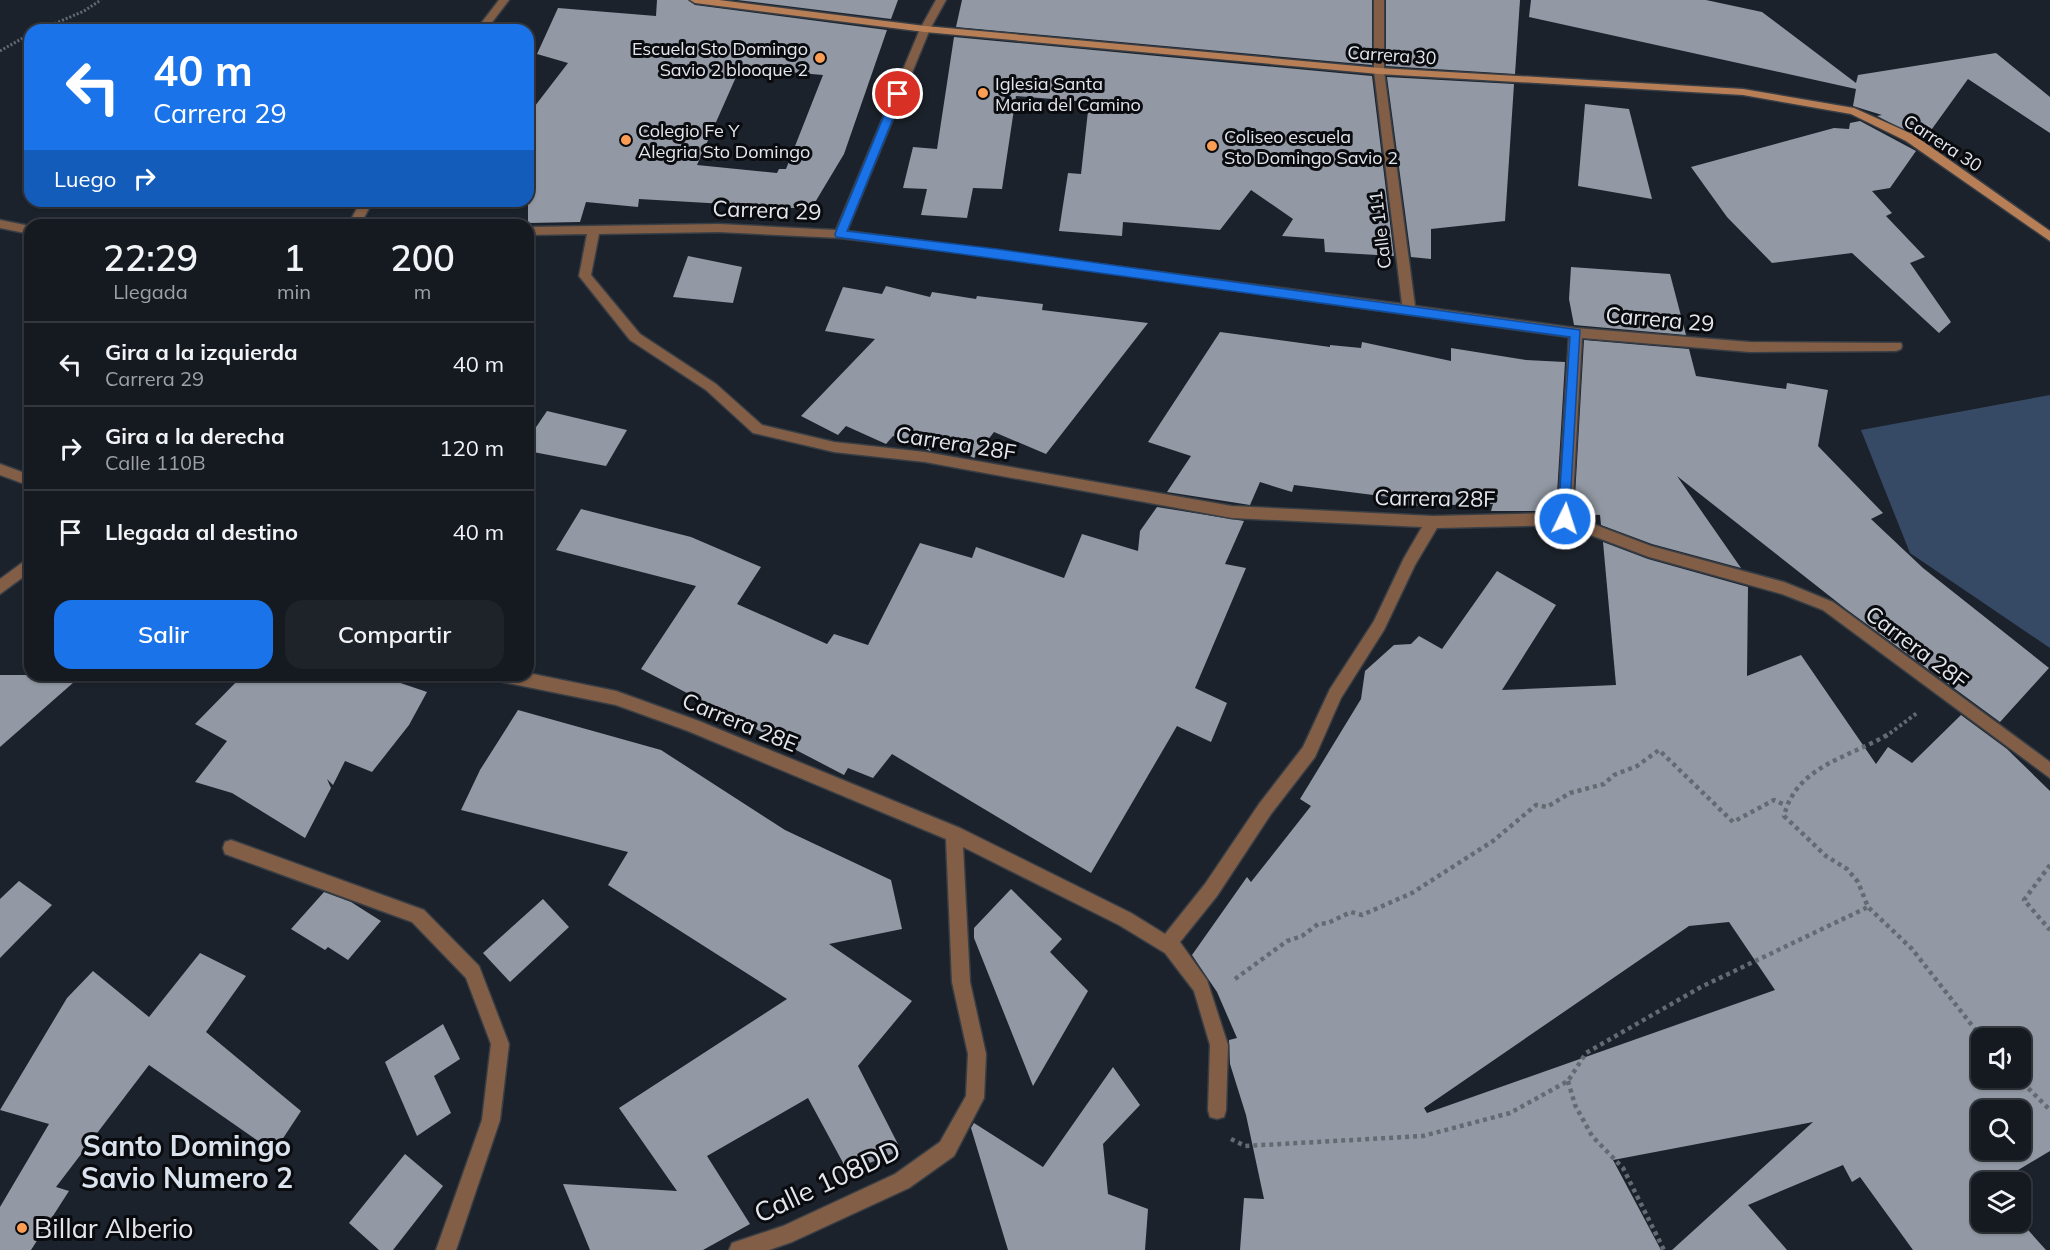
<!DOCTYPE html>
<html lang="es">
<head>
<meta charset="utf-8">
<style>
  body { margin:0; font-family:Mulish,sans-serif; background:#1e2329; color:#f1f3f6; height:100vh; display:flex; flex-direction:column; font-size:22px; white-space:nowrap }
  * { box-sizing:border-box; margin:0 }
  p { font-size:20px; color:#9da1a5 }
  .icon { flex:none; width:33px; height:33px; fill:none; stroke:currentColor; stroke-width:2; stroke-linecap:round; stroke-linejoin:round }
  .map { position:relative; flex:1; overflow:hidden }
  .sheet { position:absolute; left:24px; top:219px; width:510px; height:462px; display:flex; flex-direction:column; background:#151a20; border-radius:18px; box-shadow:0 2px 4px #0004,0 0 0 2px #34383e }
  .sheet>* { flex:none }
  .hud { position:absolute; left:24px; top:24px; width:510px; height:183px; border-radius:18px; box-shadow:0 2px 4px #0004,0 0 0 2px #34383e; background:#1a73e8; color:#fff; overflow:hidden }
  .fabs { position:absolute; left:1971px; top:1028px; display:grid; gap:12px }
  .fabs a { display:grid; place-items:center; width:60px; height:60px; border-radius:12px; background:#151a20; box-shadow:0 2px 4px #0004,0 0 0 2px #34383e; font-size:30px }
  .pin { position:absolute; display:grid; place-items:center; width:51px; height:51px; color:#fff; margin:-26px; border:3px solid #fff; border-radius:50%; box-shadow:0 2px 6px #0007 }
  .me { position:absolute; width:66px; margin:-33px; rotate:4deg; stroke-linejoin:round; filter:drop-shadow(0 0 4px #0008) }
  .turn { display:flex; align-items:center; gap:21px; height:126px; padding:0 30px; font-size:27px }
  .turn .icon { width:78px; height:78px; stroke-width:2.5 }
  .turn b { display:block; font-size:42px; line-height:51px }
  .then { display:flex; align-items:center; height:57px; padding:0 30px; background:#0003; gap:12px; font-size:22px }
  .eta { display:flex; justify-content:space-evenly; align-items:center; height:102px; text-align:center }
  .eta b { font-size:36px; font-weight:600; line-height:42px }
  .cta { display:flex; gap:12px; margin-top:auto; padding:12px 30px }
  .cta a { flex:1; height:69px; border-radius:18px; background:#1a73e8; color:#fff; font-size:24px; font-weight:600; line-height:69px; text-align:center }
  .cta a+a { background:#1e2329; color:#f1f3f6 }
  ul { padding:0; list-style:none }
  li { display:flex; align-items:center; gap:18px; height:84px; padding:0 30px; border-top:2px solid #34383e }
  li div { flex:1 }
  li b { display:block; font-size:22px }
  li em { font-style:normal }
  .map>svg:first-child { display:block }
</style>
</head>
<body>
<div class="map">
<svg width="2050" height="1250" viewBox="0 0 2050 1250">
  <rect width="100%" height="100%" fill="#1c222b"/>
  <path fill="#374a65" d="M2050 395V648L1910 553 1861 430Z"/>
  <g fill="#9299a4" fill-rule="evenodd">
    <path d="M657 0H688L695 5 887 30 844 154 811 209 639 199 638 207 586 202 580 222 528 223V115L568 63 537 54 558 8 656 16ZM740 68 823 75 786 169H779L777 173 697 165Z"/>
    <path d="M737 0H898L891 19Z"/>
    <path d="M962 0H1372V65L956 27Z"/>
    <path d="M1386 0H1520L1515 74 1386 66Z"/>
    <path d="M1531 0H1706L1762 12 1856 83 1858 75 1996 53 2050 97V133L1968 79 1924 140 1877 116 1882 115 1853 106 1856 89 1529 17Z"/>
    <path d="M954 37 1372 76 1394 256 1325 252 1324 239 1282 236 1293 219 1251 190 1220 230 1123 222 1122 236 1059 231 1068 173 1081 174 1089 102 1016 96 1002 189 973 188 967 218 921 215 927 189 903 188 913 147 937 149Z"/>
    <path d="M1387 77 1514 84 1505 221 1431 229V259L1411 257Z"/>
    <path d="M1585 104 1629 109 1652 199 1578 186Z"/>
    <path d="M1860 121 1916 151 1890 188 1872 191 1892 213 1886 216 1925 257 1910 263 1951 322 1939 333 1852 253 1772 263 1727 217 1691 167 1834 128 1849 129 1850 123Z"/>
    <path d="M688 256 742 267 733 303 673 297Z"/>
    <path d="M1571 267 1670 274 1686 335 1574 325 1569 299Z"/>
    <path d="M886 286 930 297 932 292 976 299 977 296 1043 304 1042 310 1148 323 1046 454 994 432 974 458 938 440 930 451 893 436 886 444 846 426 838 435 801 416 875 339 825 331 843 287 882 294Z"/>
    <path d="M1220 332 1330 347V345L1361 348 1362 342 1451 361V348L1526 360 1565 362 1556 511H1491L1493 504 1402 506 1405 499 1294 485 1292 492 1260 482 1250 505 1167 492 1191 456 1148 442Z"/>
    <path d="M1584 340 1689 349 1696 376 1786 389 1787 383 1828 390 1818 446 1883 513 1871 519 1923 568 2049 668 2000 722 1846 609 1677 476 1741 568 1652 544 1601 525 1600 515 1574 514Z"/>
    <path d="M547 411 627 430 606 466 528 451V439Z"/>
    <path d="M1157 507 1244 521 1225 564 1246 568 1195 688 1227 703 1211 742 1177 726 1091 873 892 754 873 778 848 768 844 775 641 669 696 586 556 550 581 509 691 537 761 567 737 604 827 644 834 634 868 645 920 543 972 558 976 547 1064 578 1082 534 1138 551 1140 531Z"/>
    <path d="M1603 542 1648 559 1748 587 1747 676 1801 655 1876 764 1888 747 1912 763 1961 715 2007 749 2050 791V1151L1998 1182H1982V1221H2020L2046 1250H1913L1860 1177 1852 1182 1843 1165 1748 1205 1787 1250H1672L1813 1122 1613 1160 1661 1250H1240L1244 1198 1264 1199 1246 1115 1230 1064 1229 1040 1237 1038 1217 992 1192 955 1247 877 1251 882 1311 806 1300 799 1361 699 1365 671 1394 645 1411 644 1419 636 1442 649 1497 571 1556 605 1502 690 1616 685ZM1729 922 1775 990 1427 1113 1424 1108 1689 926ZM1982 1038H2020V1077H1982ZM1982 1110H2020V1149H1982Z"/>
    <path d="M0 675H82L0 747Z"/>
    <path d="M243 675H377L427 692 409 725 372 772 345 761 333 785 327 779 331 788 305 838 232 793 195 782 227 741 195 724Z"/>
    <path d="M518 710 661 750 785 830 891 880 902 929 829 944 912 1001 858 1066 901 1150 848 1172 808 1098 707 1156 750 1224 703 1250H590L563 1184 677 1191 619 1108 787 999 608 885 628 852 461 810 480 770Z"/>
    <path d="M19 881 52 905 0 958V899Z"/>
    <path d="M1011 889 1062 939 1050 952 1088 991 1033 1086 974 938V928Z"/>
    <path d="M324 892 351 902 381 921 348 960 328 947 325 950 291 929Z"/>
    <path d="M543 899 569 927 510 982 483 953Z"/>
    <path d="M200 953 246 976 206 1032 301 1111 274 1152 149 1065 56 1187 69 1191 31 1250H0V1207L49 1124 0 1110 67 998 93 971 149 1017Z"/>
    <path d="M443 1024 460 1059 434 1076 451 1113 417 1136 385 1062Z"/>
    <path d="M1113 1067 1140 1105 1103 1144 1108 1194 1148 1209 1145 1250H1008L971 1128 974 1123 1043 1167Z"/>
    <path d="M405 1154 443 1186 393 1250H379L349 1223Z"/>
  </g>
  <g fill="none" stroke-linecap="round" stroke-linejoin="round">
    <g stroke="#383e46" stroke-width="3">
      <g id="street">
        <path d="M499 0H509L486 30H476Z"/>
        <path d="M936 0H946L930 29 847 231 1402 304 1374 71V0H1384V71L1415 306 1576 328 1750 342 1901 343 1902 346 1901 349 1896 351 1750 352 1582 338 1572 516 1651 546 1784 582 1833 602 2050 762V778L1823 610 1782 594 1649 557 1564 525 1437 528 1415 565 1384 630 1341 698 1315 757 1271 814 1217 896 1180 942 1207 980 1228 1045 1226 1110 1224 1117 1217 1119 1210 1117 1208 1110 1210 1045 1194 991 1165 953 1119 925 963 847 970 982 986 1054 984 1098 954 1156 909 1188 792 1242 769 1250H729L732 1243 783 1226 895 1174 940 1142 966 1096 968 1054 952 982 946 839 688 731 616 705 503 682 498 680 495 675 528 673 616 691 699 721 960 828 1131 913 1165 934 1205 884 1259 804 1303 747 1330 689 1374 621 1404 558 1422 527 1232 518 925 462 834 452 758 434 753 433 706 390 630 340 579 276 587 234 528 235V227L719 224 836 230 920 29ZM719 232 840 238 997 257 1569 337 1558 513 1433 516 1232 506 925 452 834 442 762 425 716 384 640 334 591 275 599 234Z"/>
        <path d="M361 201H373L360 225H348Z"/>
        <path d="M0 220 30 226V234L0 228Z"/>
        <path d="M0 464 30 475V486L0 475Z"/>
        <path d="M30 557V572L0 594V579Z"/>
        <path d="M231 840 424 910 479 966 509 1044 500 1120 456 1250H436L482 1120 491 1044 466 978 412 922 225 854 223 848 225 842Z"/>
      </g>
    </g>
    <g stroke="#383e46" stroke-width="3">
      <path id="secondary" d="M690 0H719L925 26 1379 68 1743 89 1854 108 1914 135 2050 231V241L1906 141 1851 114 1743 95 1379 74 925 32 695 3Z"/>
    </g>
    <g stroke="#656a72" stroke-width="3" stroke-dasharray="2 2" stroke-linecap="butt">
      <path d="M40 30 84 11 101 0"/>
      <path d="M0 51 30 34"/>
    </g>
    <path stroke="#656a72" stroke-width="4" stroke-dasharray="3 3" stroke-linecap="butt" d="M1885 737 1917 713"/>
    <g stroke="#656a72" stroke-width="4.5" stroke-dasharray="4 4" stroke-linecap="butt">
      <path d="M1887 735C1848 758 1796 766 1784 816L1826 856 1847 869 1858 882 1868 907 1912 949 1982 1038"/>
      <path d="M2050 865 2024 900 2050 930"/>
      <path d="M1235 979 1287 941 1302 936 1318 924 1328 923 1351 912 1362 915 1412 893 1493 841 1536 805 1547 807 1570 793 1604 784 1614 775 1637 766 1659 750 1733 822 1774 800 1785 805"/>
      <path d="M2017 1077 2050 1110"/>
      <path d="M1568 1081 1575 1105 1592 1136 1623 1168 1664 1250"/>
      <path d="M1231 1139 1245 1146 1423 1136 1510 1113 1568 1081 1586 1053 1701 987 1868 907"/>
    </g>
    <use href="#street" fill="#815e45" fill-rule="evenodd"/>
    <use href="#secondary" fill="#b87f56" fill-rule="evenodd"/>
  </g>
  <path fill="#1a73e8" stroke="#114b97" stroke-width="1.5" d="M898 91 903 94 847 231 997 249 1580 330 1569 522 1565 524 1558 519 1570 337 836 237 835 234 893 94Z"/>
  <g fill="#fc9d54" stroke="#090b0f" stroke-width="2">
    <circle cx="820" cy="58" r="6"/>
    <circle cx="983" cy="93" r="6"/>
    <circle cx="626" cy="140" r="6"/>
    <circle cx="1212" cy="146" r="6"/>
    <circle cx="22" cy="1228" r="6"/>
  </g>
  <g text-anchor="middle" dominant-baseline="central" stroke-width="6" stroke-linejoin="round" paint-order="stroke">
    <g font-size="18" fill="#e3e7ed" stroke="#090b0f" text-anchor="start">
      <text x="808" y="48" text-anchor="end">Escuela Sto Domingo<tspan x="808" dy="21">Savio 2 blooque 2</tspan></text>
      <text x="995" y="83">Iglesia Santa<tspan x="995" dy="21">Maria del Camino</tspan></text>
      <text x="638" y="130">Colegio Fe Y<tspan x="638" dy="21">Alegria Sto Domingo</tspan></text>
      <text x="1224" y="136">Coliseo escuela<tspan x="1224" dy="21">Sto Domingo Savio 2</tspan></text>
    </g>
    <g font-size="18" fill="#e3e7ed" stroke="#090b0f">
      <text transform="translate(1392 55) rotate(4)">Carrera 30</text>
      <text transform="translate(1943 143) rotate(33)">Carrera 30</text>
      <text transform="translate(1380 230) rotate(-97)">Calle 111</text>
    </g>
    <g font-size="22" fill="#e3e7ed" stroke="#090b0f">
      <text transform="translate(767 210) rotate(2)">Carrera 29</text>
      <text transform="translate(1660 319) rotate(5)">Carrera 29</text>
      <text transform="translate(956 443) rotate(9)">Carrera 28F</text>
      <text transform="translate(1435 498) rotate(1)">Carrera 28F</text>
      <text transform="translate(1917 647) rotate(37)">Carrera 28F</text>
      <text transform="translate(740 722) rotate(22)">Carrera 28E</text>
    </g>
    <g font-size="27" fill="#e3e7ed" stroke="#090b0f">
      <text transform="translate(827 1181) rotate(-25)">Calle 108DD</text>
    </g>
    <g font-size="27" fill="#e3e7ed" stroke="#090b0f" text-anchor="start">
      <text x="34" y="1228">Billar Alberio</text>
    </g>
    <g font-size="28" font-weight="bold" fill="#dae2ee" stroke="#090b0f">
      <text x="187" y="1145">Santo Domingo<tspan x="187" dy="32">Savio Numero 2</tspan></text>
    </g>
  </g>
</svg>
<div class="fabs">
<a><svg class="icon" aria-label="sound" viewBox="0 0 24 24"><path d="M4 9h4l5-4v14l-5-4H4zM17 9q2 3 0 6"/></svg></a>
<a><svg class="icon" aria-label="search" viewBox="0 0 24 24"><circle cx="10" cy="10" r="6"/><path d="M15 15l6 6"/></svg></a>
<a><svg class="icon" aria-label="layers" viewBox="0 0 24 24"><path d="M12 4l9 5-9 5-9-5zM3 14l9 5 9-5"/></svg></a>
</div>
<div class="pin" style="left:898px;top:94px;background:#d93025"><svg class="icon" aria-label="arrive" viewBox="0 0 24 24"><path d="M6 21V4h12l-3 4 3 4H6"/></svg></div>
<svg class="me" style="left:1565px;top:519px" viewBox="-20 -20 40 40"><circle r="17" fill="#1a73e8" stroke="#fff" stroke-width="3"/><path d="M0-11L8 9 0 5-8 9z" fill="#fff"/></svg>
<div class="hud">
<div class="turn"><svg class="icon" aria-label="left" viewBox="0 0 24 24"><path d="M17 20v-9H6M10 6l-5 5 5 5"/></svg><div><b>40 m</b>Carrera 29</div></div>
<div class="then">Luego<svg class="icon" aria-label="right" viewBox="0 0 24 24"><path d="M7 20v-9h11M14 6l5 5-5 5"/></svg></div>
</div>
<section class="sheet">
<div class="eta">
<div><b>22:29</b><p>Llegada</p></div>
<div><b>1</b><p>min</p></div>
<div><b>200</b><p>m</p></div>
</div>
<ul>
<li><svg class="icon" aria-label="left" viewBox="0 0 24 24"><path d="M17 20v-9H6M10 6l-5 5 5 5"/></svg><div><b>Gira a la izquierda</b><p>Carrera 29</p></div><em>40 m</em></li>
<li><svg class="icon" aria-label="right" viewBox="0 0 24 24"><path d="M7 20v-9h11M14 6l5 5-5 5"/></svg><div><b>Gira a la derecha</b><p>Calle 110B</p></div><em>120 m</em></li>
<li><svg class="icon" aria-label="arrive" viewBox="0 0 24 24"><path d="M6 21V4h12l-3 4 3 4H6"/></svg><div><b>Llegada al destino</b></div><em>40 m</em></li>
</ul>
<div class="cta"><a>Salir</a><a>Compartir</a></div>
</section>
</div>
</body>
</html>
